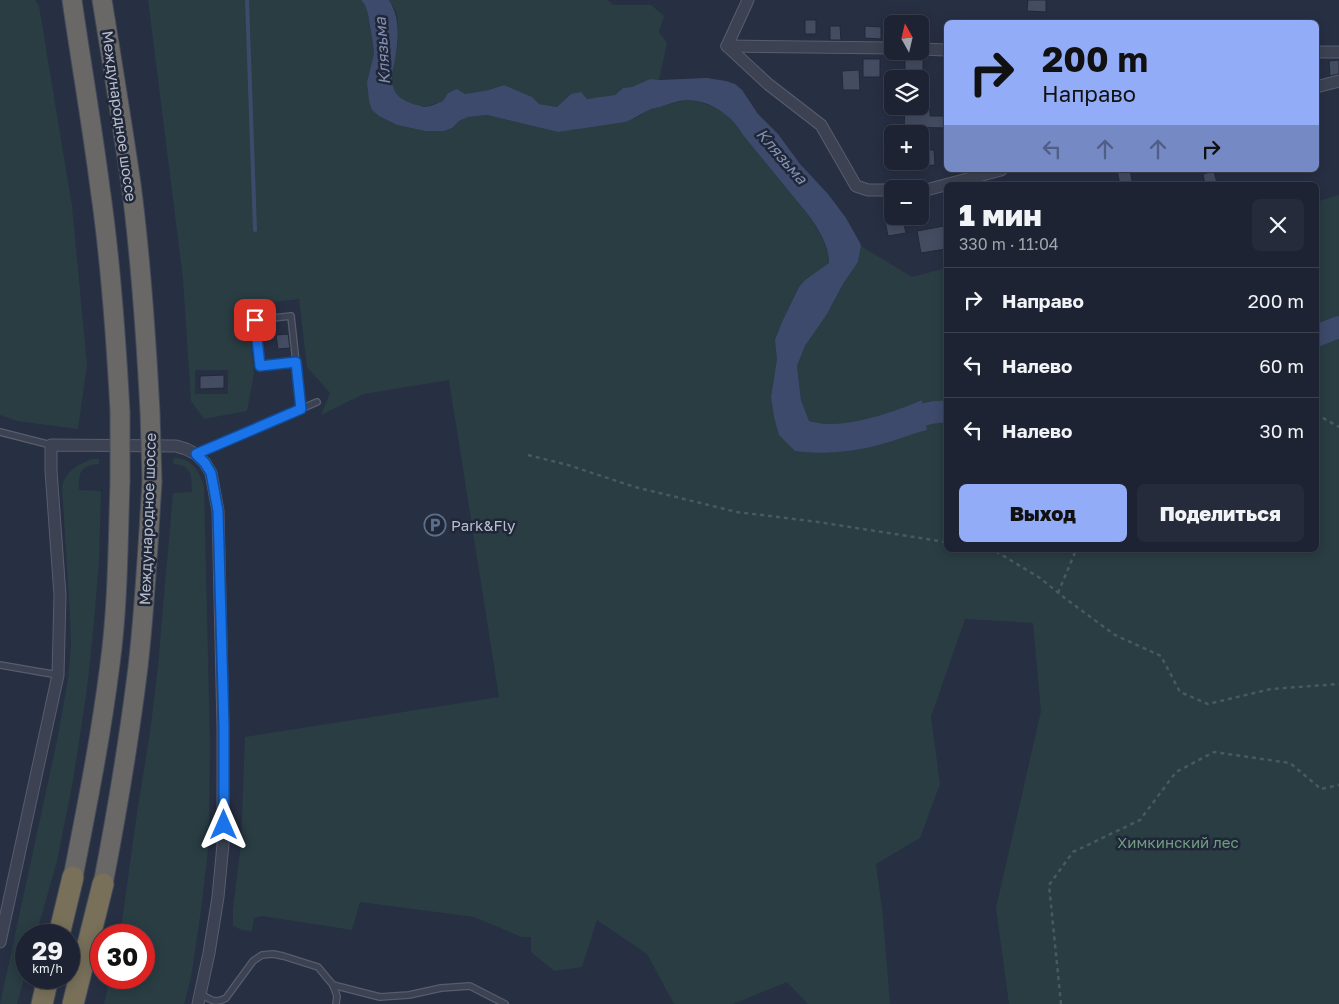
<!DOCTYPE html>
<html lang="ru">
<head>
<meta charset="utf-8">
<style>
  body { margin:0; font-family:"Golos Text",sans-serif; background:#252b3a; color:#f1f3f6; height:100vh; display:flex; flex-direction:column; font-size:19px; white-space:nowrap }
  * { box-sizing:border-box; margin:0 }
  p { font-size:16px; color:#a0a4ac }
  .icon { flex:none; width:28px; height:28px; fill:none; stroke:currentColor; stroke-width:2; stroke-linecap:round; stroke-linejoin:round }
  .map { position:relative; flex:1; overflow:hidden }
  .side { position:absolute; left:944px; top:182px; width:375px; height:370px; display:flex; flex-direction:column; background:#1d2332; border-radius:8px; box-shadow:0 2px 12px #0003,0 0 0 1px #3b404d }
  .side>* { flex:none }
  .top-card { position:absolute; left:944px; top:20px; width:375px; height:152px; border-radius:8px; box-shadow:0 2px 12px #0003,0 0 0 1px #3b404d; background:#93acf7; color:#111; overflow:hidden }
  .needle { width:32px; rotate:352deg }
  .fabs { position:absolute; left:884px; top:15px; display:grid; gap:10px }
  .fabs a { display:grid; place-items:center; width:45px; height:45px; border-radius:8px; background:#1d2332; box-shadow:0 2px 12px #0003,0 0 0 1px #3b404d; font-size:25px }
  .speed { position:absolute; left:15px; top:924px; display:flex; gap:10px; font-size:25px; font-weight:700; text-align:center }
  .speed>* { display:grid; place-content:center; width:65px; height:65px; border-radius:50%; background:#1d2332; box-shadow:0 2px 12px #0003,0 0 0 1px #3b404d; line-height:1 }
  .speed small { font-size:12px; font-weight:400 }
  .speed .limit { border:8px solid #d22; background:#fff; color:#111 }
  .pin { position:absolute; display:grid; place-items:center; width:42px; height:42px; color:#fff; margin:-21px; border-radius:10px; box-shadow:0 2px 8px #0006 }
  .me { position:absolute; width:55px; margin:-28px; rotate:0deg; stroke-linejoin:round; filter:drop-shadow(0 0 4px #0008) }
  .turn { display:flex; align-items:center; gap:18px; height:105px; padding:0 15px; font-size:22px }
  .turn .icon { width:65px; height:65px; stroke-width:2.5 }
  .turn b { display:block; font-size:35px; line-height:42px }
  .lanes { display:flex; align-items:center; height:48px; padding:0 15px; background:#0003; justify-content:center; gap:25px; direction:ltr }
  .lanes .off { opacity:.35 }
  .round { display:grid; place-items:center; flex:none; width:52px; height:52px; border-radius:8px; background:#252b3a }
  .overview { display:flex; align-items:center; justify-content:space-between; height:85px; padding:0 15px }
  h1 { font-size:30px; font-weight:800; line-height:38px }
  .action { display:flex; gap:10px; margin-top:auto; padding:10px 15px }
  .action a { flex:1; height:58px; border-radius:8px; background:#93acf7; color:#111; font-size:20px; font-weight:800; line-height:58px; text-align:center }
  .action a+a { background:#252b3a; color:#f1f3f6 }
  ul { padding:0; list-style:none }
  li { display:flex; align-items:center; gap:15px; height:65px; padding:0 15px; border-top:1px solid #3b404d }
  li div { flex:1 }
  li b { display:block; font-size:19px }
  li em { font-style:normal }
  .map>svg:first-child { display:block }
</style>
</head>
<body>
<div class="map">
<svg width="1339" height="1004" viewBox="0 0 1339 1004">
  <rect width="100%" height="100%" fill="#272f43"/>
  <g fill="#293d43" fill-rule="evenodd">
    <path d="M0 0H35L39 6 72 206 87 365 78 429 17 421 0 415Z"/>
    <path d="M148 0H361L365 5 368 14 373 44 374 54 367 82 379 116 397 125 425 131H444L452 128 459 121 468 117 487 115 558 132 634 119 650 109 686 100 696 101 718 108 732 120 739 127 743 135 806 212C817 227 828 245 829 263L805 280 799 287 778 331 777 359 771 397 795 451C820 455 854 452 879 445 895 441 910 434 927 430L922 400C893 412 860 424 828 424 822 424 815 422 809 421L801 400 797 366 805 346 827 314 843 284 858 262 861 246 912 277 946 268V550H1316V202L1339 195V1004H1009L996 908 1041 711 1033 623 965 619 931 717 940 784 920 838 876 864 883 917 890 1004H808L787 982 733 1004H674L647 954 597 920 582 967 554 971 531 952V937H522L474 917 360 902 352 930 262 916 254 918 252 931 242 930 233 926V909L241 843 245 737 499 697 449 380 364 394 321 415 330 393 307 367 299 299 247 305 254 373 247 411 204 419 191 401 183 279ZM195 370H228V394H195Z"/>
    <path d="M389 0H608L613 5H651L664 16 659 32 667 43 659 80 650 79 632 87 623 88 615 95 606 97 587 99 571 94 557 107 539 104 532 97 504 85 489 90 465 94 448 93 443 101 425 107 406 102 398 96 393 88 392 78 398 41V21L396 11Z"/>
    <path d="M173 458C192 458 198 469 204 486L210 744 209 841 201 910 191 978 184 1004H104L110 978H144V935H120L138 806 150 733 158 666 173 493 192 492C191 476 193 466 174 464Z"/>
    <path d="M92 459H99V464C81 465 78 473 79 490L101 491 99 560 94 622 87 689 73 781 57 861 36 935H26V971L17 1004H0L57 741 68 679 71 645 70 614 62 487C65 472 78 464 92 459Z"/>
  </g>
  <path fill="#3e4a6b" d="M361 0H389C401 19 398 39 395 60 394 67 391 74 392 80 393 96 403 101 417 105 419 105 422 107 425 107 430 107 438 103 443 101L448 93 457 89 465 94 489 90 504 85 532 97 539 104 557 107 571 94 581 92 587 99 615 95 623 88 632 87 650 79 660 80 707 78 726 81 735 84 742 90 758 114 778 134 800 164 828 194 846 218 860 243 861 246 858 262 843 284 827 314 805 346 797 366 801 400 809 421C815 422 822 424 828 424 860 424 893 412 922 400L927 430C911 434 895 441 879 445 854 452 820 455 795 451L779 435 774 417 771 397 777 359 775 340 782 322 799 287 805 280 829 263C829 245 817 226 806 212L743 135C732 115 710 100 686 100 677 101 669 104 660 107 656 108 652 108 649 110 640 114 634 119 625 122L558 132 487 115 468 117 459 121 452 128 444 131H425L397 125 379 116 372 110 369 101 367 82 374 54 373 44 368 14 365 5Z"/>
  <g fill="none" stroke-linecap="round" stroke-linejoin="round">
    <path stroke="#3e4a6b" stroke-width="4" d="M247 0 255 230"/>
    <g stroke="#3e4a6b" stroke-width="22">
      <path d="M1316 336 1339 327"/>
      <path d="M895 423C909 419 932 410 946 412"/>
    </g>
  </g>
  <g fill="#444c62" stroke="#22293a">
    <path d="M1028 0H1046V12L1027 11Z"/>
    <rect x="805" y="20" width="11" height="14"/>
    <path d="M830 26H840L841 40H830Z"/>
    <path d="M865 26 881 27V39L865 38Z"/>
    <rect x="863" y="59" width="17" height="18"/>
    <rect x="905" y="59" width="18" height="18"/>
    <path d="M1339 60V74L1330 76 1329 61Z"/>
    <path d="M859 70 860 90H843L842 71Z"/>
    <path d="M905 109 930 110V116H946V128L904 127Z"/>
    <path d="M920 150H934L935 165 920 166Z"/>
    <path d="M1117 170H1130L1133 185H1120Z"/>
    <path d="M1214 171 1217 183 1205 185 1203 174Z"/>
    <path d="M884 216H902L906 233 888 236Z"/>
    <path d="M944 226 946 249 921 253 917 231Z"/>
    <path d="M288 334 290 348 278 349 276 335Z"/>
    <path d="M224 375V388L200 389V376Z"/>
  </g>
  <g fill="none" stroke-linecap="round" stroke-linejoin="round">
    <g stroke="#575d6d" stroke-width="8">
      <g id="service">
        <path d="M296 362 260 366 255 320 291 316 301 409"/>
        <path d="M0 432 51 445"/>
        <path d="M196 454 317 402"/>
        <path d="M0 665 58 675"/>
        <path d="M333 985 380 997 409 995 441 988 470 986 505 1004"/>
        <path d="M201 994C211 1000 215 1004 226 998L253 961 262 955 273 954 283 956 318 967 333 985 337 996 336 1004"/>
      </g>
    </g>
    <g stroke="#575d6d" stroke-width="13">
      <g id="minor">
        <path d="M727 46 768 84 821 125 856 186 868 190H892"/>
        <path d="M727 46 892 48"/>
        <path d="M727 46 748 0"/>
        <path d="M920 49 946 50"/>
        <path d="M1316 52H1339"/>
        <path d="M1316 87 1339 81"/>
        <path d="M920 190H926L1001 170"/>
        <path d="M0 942 58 675 60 595 51 471V445L176 446 186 449 196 454 205 463 211 473 218 511 223 728V844L218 897 209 953 198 1004"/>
      </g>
    </g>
    <g stroke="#434a5a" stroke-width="21">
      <g id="trunk">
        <path d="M72 0C81 63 92 125 100 188 111 263 116 337 120 412"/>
        <path d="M102 0C112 61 122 123 131 184 141 260 146 336 150 412"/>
        <path d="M73 877C87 806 101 736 110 664 118 605 118 542 120 482"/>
        <path d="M103 884C117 812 129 740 138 667 145 606 148 544 152 482"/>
      </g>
    </g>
    <g stroke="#434a5a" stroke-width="23">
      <g id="motorway">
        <path d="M59 935 73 877"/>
        <path d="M42 1004 48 978"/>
        <path d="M73 1004 103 884"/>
      </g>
    </g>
    <g stroke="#485a60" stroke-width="2.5" stroke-dasharray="4 4" stroke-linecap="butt">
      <path d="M1316 414 1339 427"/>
      <path d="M528 455 568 465 635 487 737 512 818 522 946 542"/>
      <path d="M988 550 997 552 1040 578 1066 599 1115 635 1161 656 1180 692 1208 704 1271 689 1339 684"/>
      <path d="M1058 593 1076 550"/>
      <path d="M1061 1004 1049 885 1073 852 1140 820 1176 772 1214 752 1290 763 1321 789 1339 785"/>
    </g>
    <use href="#service" stroke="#3c4252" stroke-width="5.5"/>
    <use href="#minor" stroke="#3c4252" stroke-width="11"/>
    <use href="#trunk" stroke="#696866" stroke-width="19"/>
    <use href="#motorway" stroke="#787059" stroke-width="21"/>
    <g stroke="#434a5a" stroke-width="21" stroke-linecap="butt">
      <g id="trunk-bridge">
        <path d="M120 412V482"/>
        <path d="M150 412 152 482"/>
      </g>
    </g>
    <use href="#trunk-bridge" stroke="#696866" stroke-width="19"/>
  </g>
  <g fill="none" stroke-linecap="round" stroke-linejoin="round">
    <g stroke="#114b97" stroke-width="12">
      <path id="route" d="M224 825V728L218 511 211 473 205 463 196 454 301 409 296 362 260 366 255 320"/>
    </g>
    <use href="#route" stroke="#1a73e8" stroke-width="9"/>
  </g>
  <defs>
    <g id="parking-ring" transform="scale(1.125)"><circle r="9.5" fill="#202738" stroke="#5c6f8a" stroke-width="1.5"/><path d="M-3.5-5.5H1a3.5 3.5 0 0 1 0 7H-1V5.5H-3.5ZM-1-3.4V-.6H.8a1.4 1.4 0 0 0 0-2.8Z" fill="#5c6f8a"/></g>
  </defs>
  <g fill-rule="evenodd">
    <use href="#parking-ring" x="435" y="525"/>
  </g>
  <g text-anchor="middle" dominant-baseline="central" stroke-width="5" stroke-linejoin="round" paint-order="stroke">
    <g font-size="15" fill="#b9becc" stroke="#202738">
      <text transform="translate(120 116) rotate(82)">Международное шоссе</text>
      <text transform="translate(147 519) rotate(-88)">Международное шоссе</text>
    </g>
    <g font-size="15" fill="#b9becc" stroke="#202738" text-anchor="start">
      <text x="451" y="525">Park&amp;Fly</text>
    </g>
    <g font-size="15" fill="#709d80" stroke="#202738">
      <text x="1178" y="842">Химкинский лес</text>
    </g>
    <g font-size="16" font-style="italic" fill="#818fb2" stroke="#202738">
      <text transform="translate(382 51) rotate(-94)">Клязьма</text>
      <text transform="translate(782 156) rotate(49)">Клязьма</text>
    </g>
  </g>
</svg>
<div class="fabs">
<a><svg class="needle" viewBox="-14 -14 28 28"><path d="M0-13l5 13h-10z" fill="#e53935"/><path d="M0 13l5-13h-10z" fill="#a0a4ac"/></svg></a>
<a><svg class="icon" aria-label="layers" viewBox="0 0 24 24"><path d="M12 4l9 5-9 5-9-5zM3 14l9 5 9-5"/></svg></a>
<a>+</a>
<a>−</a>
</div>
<div class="speed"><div>29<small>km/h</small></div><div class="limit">30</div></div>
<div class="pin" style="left:255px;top:320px;background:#d93025"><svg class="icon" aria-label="arrive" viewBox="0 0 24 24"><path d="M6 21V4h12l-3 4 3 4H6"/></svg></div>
<svg class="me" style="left:224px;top:825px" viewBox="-20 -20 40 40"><path d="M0-17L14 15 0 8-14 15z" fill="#1a73e8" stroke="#fff" stroke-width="4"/></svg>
<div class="top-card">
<div class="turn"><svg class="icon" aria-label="right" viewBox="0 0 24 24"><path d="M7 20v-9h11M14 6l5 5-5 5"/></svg><div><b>200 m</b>Направо</div></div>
<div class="lanes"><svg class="icon off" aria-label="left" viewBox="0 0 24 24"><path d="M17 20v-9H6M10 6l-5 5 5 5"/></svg><svg class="icon off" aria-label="ahead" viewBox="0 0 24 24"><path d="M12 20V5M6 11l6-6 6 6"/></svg><svg class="icon off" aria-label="ahead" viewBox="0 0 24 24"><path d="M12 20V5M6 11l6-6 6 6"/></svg><svg class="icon" aria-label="right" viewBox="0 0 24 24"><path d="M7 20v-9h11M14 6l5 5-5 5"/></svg></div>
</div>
<section class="side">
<div class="overview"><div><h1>1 мин</h1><p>330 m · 11:04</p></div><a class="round"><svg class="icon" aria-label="close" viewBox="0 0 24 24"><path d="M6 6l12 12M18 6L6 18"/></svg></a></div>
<ul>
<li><svg class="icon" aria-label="right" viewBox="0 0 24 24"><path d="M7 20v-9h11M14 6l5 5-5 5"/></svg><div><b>Направо</b></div><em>200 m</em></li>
<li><svg class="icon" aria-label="left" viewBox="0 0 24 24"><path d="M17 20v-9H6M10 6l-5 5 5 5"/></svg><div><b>Налево</b></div><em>60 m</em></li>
<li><svg class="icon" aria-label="left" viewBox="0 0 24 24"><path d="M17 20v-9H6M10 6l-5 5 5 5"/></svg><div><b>Налево</b></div><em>30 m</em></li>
</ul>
<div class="action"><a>Выход</a><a>Поделиться</a></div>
</section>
</div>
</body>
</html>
